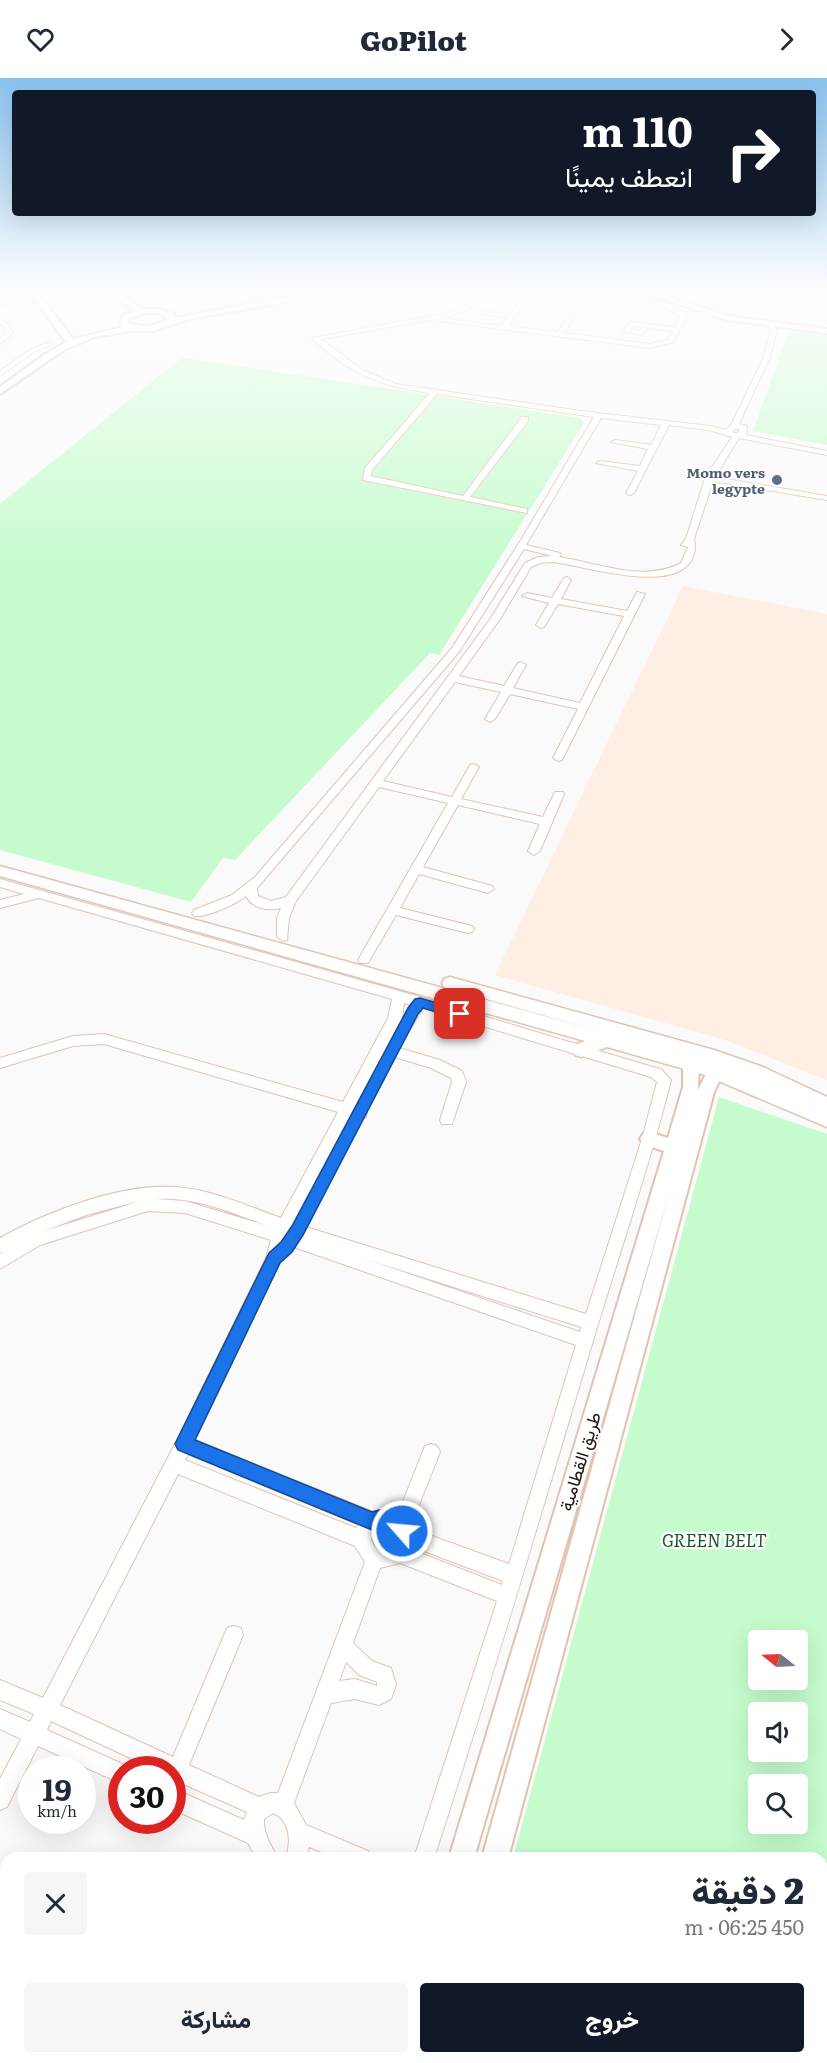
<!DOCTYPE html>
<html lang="ar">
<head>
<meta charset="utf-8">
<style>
  body { margin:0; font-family:Literata,Vazirmatn,serif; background:#f6f6f7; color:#1f2937; direction:rtl; height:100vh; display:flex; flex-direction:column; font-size:22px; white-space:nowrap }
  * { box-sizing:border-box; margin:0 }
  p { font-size:20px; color:#747a83 }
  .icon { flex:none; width:33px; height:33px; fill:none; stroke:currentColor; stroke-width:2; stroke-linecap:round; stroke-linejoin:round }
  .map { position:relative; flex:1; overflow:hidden; direction:ltr }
  .drawer { position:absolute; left:0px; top:1774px; width:828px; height:212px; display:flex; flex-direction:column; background:#fff; border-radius:18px 18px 0 0; box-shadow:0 6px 24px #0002; direction:rtl }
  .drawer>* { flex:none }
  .hud { position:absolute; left:12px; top:12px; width:804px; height:126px; border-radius:6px; box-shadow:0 6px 24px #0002; direction:rtl; background:#111827; color:#fff; overflow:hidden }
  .needle { width:39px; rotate:288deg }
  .tools { position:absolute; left:748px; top:1552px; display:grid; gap:12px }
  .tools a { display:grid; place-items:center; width:60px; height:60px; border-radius:6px; background:#fff; box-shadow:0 6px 24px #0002; font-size:30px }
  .speed { position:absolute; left:18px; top:1678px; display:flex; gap:12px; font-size:30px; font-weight:700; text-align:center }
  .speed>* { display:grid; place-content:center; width:78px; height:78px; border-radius:50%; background:#fff; box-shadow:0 6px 24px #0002; line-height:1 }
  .speed small { font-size:15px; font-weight:400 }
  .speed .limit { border:9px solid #d22; background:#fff; color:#111 }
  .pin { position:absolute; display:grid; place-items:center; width:51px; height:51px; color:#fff; margin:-26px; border-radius:12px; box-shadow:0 3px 9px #0006 }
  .me { position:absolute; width:66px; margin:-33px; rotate:297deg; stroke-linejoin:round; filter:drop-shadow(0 0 4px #0008) }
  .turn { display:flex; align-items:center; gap:21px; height:126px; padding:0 24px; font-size:27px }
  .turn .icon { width:78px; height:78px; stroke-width:2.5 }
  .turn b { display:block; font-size:42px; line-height:51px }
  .round { display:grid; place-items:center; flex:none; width:63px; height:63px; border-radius:6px; background:#f6f6f7 }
  .summary { display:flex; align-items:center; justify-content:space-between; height:102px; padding:0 24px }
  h1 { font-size:36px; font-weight:800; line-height:45px }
  .action { display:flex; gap:12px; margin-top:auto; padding:12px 24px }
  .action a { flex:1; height:69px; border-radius:6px; background:#111827; color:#fff; font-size:24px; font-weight:800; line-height:69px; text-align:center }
  .action a+a { background:#f6f6f7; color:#1f2937 }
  header { display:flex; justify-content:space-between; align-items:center; height:78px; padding:0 24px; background:#fff; font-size:27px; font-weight:800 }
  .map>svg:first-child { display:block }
</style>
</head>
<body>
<header><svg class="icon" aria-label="forward" viewBox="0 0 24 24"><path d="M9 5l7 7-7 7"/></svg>GoPilot<svg class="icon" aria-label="heart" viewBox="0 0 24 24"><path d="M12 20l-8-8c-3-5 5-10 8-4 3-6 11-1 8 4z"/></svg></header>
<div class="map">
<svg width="827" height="1985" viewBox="0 0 827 1985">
  <rect width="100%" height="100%" fill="#fafafa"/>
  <path fill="#feeee4" d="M683 508 827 536V1002L725 962 495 897Z"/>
  <g fill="#c6fccd" fill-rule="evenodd">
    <path d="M789 252 827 257V367L753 353Z"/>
    <path d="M186 280 580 340 584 345 439 577 430 575 235 782 223 780 191 824 0 772V426L180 281Z"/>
    <path d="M719 1019 827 1056V1985H751L740 1980H822V1780H513ZM759 1563H798V1602H759ZM759 1635H798V1674H759ZM759 1707H798V1746H759Z"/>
  </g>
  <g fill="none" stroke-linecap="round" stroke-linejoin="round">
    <g stroke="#e3c3b0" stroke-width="2">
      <g id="minor">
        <path d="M162 212H215L228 226 223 227 210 215 177 218Z"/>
        <path d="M253 212H260L267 219 262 220Z"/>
        <path d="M483 212H490C476 227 462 237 442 240L501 248 507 240 479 235 482 233 510 237 524 219 498 217 496 214 527 216 529 212H536L508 248 557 254 571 237 574 239 564 255 650 266 668 262 673 253 648 250 642 257 623 253 631 244 675 249 680 237 652 225 586 212H606L639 218 669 226 684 234H714L717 236 714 238H687L673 264 650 270 430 242 321 261 364 293 396 306 581 333 710 348 726 352 731 347 764 279 771 252 767 246 772 245 777 252 770 279 739 346 747 348 746 357 827 373V377L739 360 715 399 827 418V422L713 403 694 461C696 468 695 472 693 479 677 518 585 488 553 484L540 485 531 489 500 541 459 598 504 608 518 585 521 584 526 587 513 610 580 625 624 538 558 526 544 549 541 550 536 547 549 525 522 518 527 515 552 520 564 500 567 499 571 502 561 521 627 533 637 514 645 516 562 682 558 683 553 680 578 631 510 616 495 641 490 644 485 641 501 614 455 604 383 703 452 719 470 687 474 686 479 689 461 721 543 739 555 714H563L564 716 540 773 534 777 528 773 540 746 458 727 423 789 492 808 494 811 488 815 419 796 400 830 472 848 474 851 472 854 468 855 396 837 368 885H360L358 882 448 725 379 709 296 823 289 840 287 862 283 863 277 859V840L281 830C268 833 252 831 246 818 237 826 205 840 194 838L192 835 194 832 232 817 255 799 452 570 521 462 594 339 437 316 372 392 370 398 463 418 522 339H528V343L470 419 527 431V435L363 402 365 390 430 315C379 308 349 296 312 260L448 235 470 226ZM633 248 642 249 640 253 630 252ZM601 340 661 347 651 367 615 362 611 364 648 371 640 388 600 383 596 385 638 393 626 415 630 417 634 415 669 347 709 352 732 359 705 400 686 461 681 467 688 469 681 485C644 505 598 485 559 479L561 477 560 475 526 467ZM734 351H739L738 355H733ZM524 471 552 478 538 479 525 485 491 540 286 819 271 823 258 818 257 810 459 574Z"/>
        <path d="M562 212H568L559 226H555Z"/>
        <path d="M730 212H746L796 221 802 220 806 212 812 213 806 222 796 225Z"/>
        <path d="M0 222 44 227 47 229 44 231 0 226Z"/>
        <path d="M0 241 9 246 13 255 0 266V260L6 255 4 248 0 246Z"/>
        <path d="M50 264 52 267 35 273 0 298V293L31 271Z"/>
        <path d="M0 801 420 919 656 990 661 991 671 1002C649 1090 619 1176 593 1263 541 1436 490 1609 434 1780H414L497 1523 400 1485 380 1490 353 1565 372 1583 391 1590 396 1607 391 1621 379 1627 355 1621 331 1625 294 1725 306 1747 368 1773 371 1780H337L309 1769 306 1780H286C291 1765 291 1742 273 1735L264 1741C263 1757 272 1767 277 1780H256L248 1765 172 1731V1710L244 1742 247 1734 172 1701V1692H156L51 1643 47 1652 129 1689 130 1692H122V1706L38 1668 7 1729 0 1732V1701L21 1661 0 1651V1631L30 1644 34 1636 0 1622V1602L43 1620 178 1360 266 1180 271 1162 185 1135 148 1133 40 1167 0 1191V1176L5 1173 0 1175V1160C46 1134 121 1105 175 1109 211 1111 247 1128 281 1140L338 1034 104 966 73 968 0 990V980L73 958 104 956 343 1024 388 940 392 921 39 820 0 830V822L24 816 0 809ZM404 925 411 927 355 1028 402 940ZM423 930 651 999 657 1004 642 1061 586 1236 306 1149 363 1040 366 1039 367 1033 395 979 431 990 451 1000 452 1004 440 1042 442 1046H452L466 1004 462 993 440 982 399 970ZM156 1121C194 1118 233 1135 268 1148L185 1123ZM139 1123 128 1127 44 1153 86 1137ZM285 1166 576 1267 509 1486 410 1450 440 1374 437 1368 431 1366 425 1368 398 1436 385 1432 373 1434 195 1362 282 1180ZM362 1180 581 1249 580 1254ZM188 1376 358 1446 356 1450 185 1382ZM178 1396 355 1468 365 1484 278 1715H271L259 1719 189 1687 243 1557 241 1550 234 1548 227 1550 173 1679 60 1627ZM383 1449 391 1453 395 1461 391 1469 383 1472 375 1469 371 1461 375 1453ZM411 1468 503 1503 502 1507 410 1471ZM346 1584 359 1597 377 1604V1608L355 1601 339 1603Z"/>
        <path d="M6 1952V1976L0 1978V1954Z"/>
        <path d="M187 1980H209L207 1985H185Z"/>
        <path d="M348 1980H370L369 1985H347Z"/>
      </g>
    </g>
    <g stroke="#e3c3b0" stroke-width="4">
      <g id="tertiary">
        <path d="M28 212H36L73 261 123 249 120 246 123 237 134 234 109 212H118L141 231H159L174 236 175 240 282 220 310 212H323L282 225 189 241 154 253H132L94 259 64 272 0 316V309L44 277 66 264ZM144 235H158L167 239V242L148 249 128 245 130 240Z"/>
        <path d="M633 212H646L729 238 827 251V255L728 242Z"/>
        <path d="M691 979 697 981 699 985 698 1012 710 988 716 987 722 988 724 993 714 1014 508 1780H482L671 1109 474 1780H449L664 1073 643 1066 640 1061 643 1056 649 1054 668 1060 683 1009V985L685 981Z"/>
        <path d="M387 1980H415L414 1985H386Z"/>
        <path d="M423 1980H451L450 1985H422Z"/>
        <path d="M585 1980H621L623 1985H587Z"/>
        <path d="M675 1980H712L714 1985H677Z"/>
      </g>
    </g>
    <g stroke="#e3c3b0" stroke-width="3">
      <path id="secondary" d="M0 788 606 955 444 909 442 905 444 901 450 899 714 972 763 989 827 1019V1049L702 996 607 969 581 979 575 977 572 972 575 967 585 963 0 798Z"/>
    </g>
    <use href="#minor" fill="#fff" fill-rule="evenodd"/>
    <use href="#tertiary" fill="#fff" fill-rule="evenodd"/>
    <use href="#secondary" fill="#fff" fill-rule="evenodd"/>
  </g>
  <linearGradient id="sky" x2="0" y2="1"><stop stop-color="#8ac3f0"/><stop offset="0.43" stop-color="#fdfdfd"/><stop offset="1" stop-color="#fdfdfd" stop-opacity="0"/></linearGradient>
  <rect width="827" height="490" fill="url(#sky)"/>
  <path fill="#1a73e8" stroke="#114b97" stroke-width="1.5" d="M420 920 465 933 466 936 460 941 423 930 418 936 303 1157 292 1174 280 1185 195 1362 372 1434C390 1428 404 1435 411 1453L409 1459 402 1462C387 1455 392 1445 372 1452L178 1372 175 1366 269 1175 281 1164 292 1148 408 930 415 921Z"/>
  <circle fill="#5c6f8a" stroke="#fff" stroke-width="2" cx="777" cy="402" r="6"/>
  <g text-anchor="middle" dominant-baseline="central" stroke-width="4.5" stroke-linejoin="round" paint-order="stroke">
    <g font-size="14" font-weight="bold" fill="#4e5e75" stroke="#fff" text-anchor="end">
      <text x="765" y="394">Momo vers<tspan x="765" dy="16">legypte</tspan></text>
    </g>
    <g font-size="18" fill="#22160f" stroke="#fff">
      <text transform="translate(579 1383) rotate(-73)">طريق القطامية</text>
    </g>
    <g font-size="18" font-style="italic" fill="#1a562a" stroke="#fff">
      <text x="714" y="1461">GREEN BELT</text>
    </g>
  </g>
</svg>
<div class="tools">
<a><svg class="needle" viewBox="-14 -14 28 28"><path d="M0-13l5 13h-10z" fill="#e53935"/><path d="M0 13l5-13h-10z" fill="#747a83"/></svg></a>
<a><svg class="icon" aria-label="sound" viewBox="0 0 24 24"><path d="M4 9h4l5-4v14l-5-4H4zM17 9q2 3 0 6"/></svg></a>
<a><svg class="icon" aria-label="search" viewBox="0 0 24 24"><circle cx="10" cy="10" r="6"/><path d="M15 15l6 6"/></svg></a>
</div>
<div class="speed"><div>19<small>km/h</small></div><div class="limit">30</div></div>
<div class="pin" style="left:460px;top:936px;background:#d93025"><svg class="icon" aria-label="arrive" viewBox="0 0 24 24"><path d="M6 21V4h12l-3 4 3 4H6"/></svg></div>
<svg class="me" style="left:402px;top:1453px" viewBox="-20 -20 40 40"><circle r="17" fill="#1a73e8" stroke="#fff" stroke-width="3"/><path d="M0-11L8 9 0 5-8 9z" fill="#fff"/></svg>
<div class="hud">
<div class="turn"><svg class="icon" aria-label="right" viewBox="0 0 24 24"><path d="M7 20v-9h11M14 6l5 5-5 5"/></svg><div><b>110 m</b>انعطف يمينًا</div></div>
</div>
<section class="drawer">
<div class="summary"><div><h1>2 دقيقة</h1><p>450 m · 06:25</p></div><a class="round"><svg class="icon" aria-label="close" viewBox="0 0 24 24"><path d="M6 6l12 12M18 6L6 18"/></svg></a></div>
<div class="action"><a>خروج</a><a>مشاركة</a></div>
</section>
</div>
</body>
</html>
